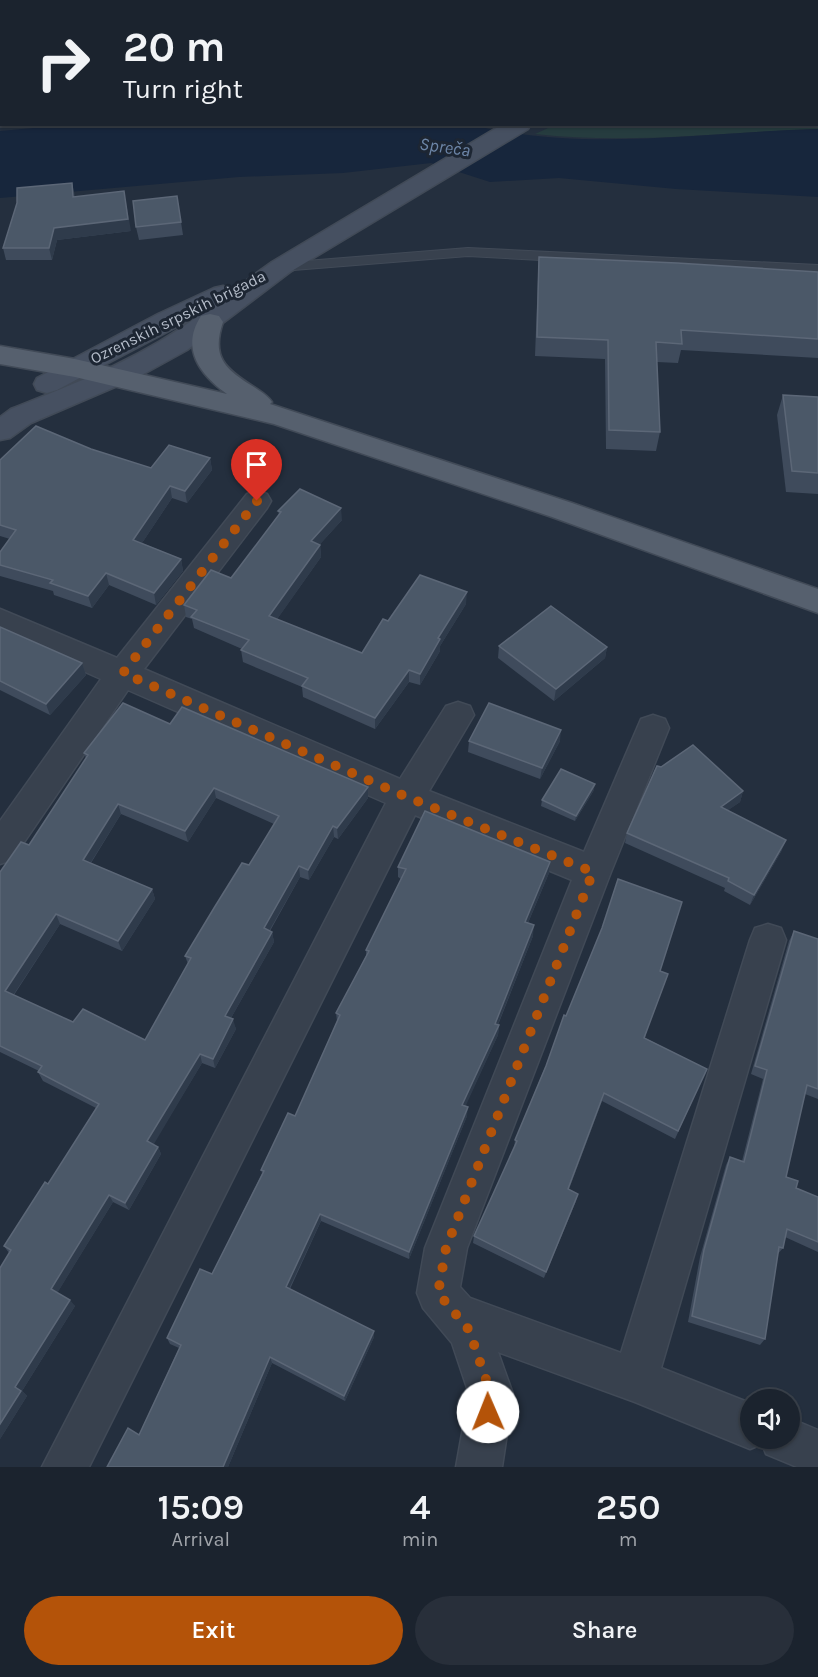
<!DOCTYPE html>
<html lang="en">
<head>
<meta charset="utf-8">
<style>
  body { margin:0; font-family:Karla,sans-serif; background:#282f3a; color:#f1f3f6; height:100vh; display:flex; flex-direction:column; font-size:22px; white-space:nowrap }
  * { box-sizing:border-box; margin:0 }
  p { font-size:20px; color:#a0a4aa }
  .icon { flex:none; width:33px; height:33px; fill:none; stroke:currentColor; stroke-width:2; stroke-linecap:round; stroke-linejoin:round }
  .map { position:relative; height:1467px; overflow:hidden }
  .sheet { display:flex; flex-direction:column; background:#1b232e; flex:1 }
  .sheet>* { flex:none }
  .hud { position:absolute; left:0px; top:0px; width:819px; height:126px; box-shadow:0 2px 4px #0004,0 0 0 2px #39404a; background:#1b232e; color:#f1f3f6; overflow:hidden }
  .tools { position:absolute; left:740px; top:1389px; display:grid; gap:12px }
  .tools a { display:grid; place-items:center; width:60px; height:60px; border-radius:50%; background:#1b232e; box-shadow:0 2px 4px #0004,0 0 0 2px #39404a; font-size:30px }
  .pin { position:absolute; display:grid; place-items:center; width:51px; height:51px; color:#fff; margin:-62px -26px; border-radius:50% 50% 50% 0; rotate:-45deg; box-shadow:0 0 6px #0007 }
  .pin .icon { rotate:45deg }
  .me { position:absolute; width:66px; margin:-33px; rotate:359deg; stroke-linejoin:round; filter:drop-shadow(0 0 4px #0008) }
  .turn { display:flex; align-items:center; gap:21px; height:126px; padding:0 24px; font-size:27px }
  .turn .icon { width:78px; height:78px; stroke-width:2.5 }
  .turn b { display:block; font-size:42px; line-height:51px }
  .eta { display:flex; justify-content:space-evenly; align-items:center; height:102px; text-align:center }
  .eta b { font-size:36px; font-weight:600; line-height:42px }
  .button { display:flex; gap:12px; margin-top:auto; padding:12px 24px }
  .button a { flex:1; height:69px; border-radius:36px; background:#b45309; color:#fff; font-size:24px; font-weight:600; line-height:69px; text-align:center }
  .button a+a { background:#282f3a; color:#f1f3f6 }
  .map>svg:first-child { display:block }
</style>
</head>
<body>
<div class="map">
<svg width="818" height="1467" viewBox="0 0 818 1467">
  <rect width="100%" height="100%" fill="#242f3e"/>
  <path fill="#263c3f" d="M818 102V129C723 132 630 145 535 134L557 124H818Z"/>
  <path fill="#17263c" d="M79 124H468C583 153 702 132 818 129V197L676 189 559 178 490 182 431 163 343 173 239 177 0 198V131Z"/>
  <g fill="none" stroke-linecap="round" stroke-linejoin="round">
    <g stroke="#414a57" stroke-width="2">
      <g id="lane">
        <path d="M183 0H200L201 2H184Z"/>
        <path d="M535 0H557L534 2Z"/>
        <path d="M468 248 818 265V275L468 256 281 271 274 267 281 263Z"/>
      </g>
    </g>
    <g stroke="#414a57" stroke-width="3">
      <path id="street" d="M257 491 267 494 271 501 267 508 144 669 400 779 446 706 458 702 470 706 474 715 429 791 584 852 641 719 653 715 665 719 669 728 611 872 467 1248 460 1287 470 1298 621 1353 750 940 755 928 768 924 781 928 786 940 661 1368 750 1403V1438H789V1418L818 1430V1467H797L766 1454 762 1444 750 1449 635 1402 498 1352 513 1394 502 1467H456L469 1394 452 1343 423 1308 417 1293 425 1248 572 880 415 815 89 1467H42L386 803 128 690 12 860 0 864V821L101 679 0 634V609L117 658 247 494Z"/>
    </g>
    <g stroke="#414a57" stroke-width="3">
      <path id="secondary" d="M503 124H531L528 129 290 272 187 350 138 377 31 423 10 438 0 440V417L11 409C79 382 142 358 201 314L57 390 47 393 37 390 34 384 37 378 158 314 214 288 223 286 233 290 272 262Z"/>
    </g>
    <g stroke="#414a57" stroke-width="3">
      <path id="primary" d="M210 314 219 316 223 322C211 357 225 369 254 387 261 392 267 395 272 402L270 404 572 503 818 589V613L552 517 274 424 75 377 0 364V346L75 359 227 394C200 375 180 348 201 316Z"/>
    </g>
    <use href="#lane" fill="#38414e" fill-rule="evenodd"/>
    <use href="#street" fill="#38414e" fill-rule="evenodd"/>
    <use href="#secondary" fill="#465061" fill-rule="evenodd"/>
    <use href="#primary" fill="#56606e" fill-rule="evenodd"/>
    <path stroke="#5a6575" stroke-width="3" stroke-dasharray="4.5 4.5" stroke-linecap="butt" d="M715 2 722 0"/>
  </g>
  <g fill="#3f4b5c" fill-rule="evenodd">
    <path d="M177 196 183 235 139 240 136 227Z"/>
    <path d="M75 197 131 231 57 240 52 260H6L3 248Z"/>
    <path d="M539 257 818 272V358L681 350 678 363 657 362 660 432 656 451 606 449 605 359 535 356 538 276Z"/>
    <path d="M783 395 818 397V494L786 492 777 415Z"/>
    <path d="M91 449 151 468 210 458 212 470 187 503 172 498 142 543 181 559 183 571 156 605 109 585 92 608 54 595 53 591 0 576V552L10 539 0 536V460Z"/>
    <path d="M278 511 342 520 320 544 321 557 277 619 362 653 388 621 466 604 440 646V651L420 685 409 682 375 729 303 697 302 687 243 662 241 650 242 649 194 628 192 619 186 617 184 605 231 578 279 515Z"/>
    <path d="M0 627 82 663 86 675 50 715 0 690Z"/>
    <path d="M499 646 607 647 605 658 554 701 498 658Z"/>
    <path d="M170 724 368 787V798L338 839 334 837 309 880 300 877 270 931 272 932 274 942 231 1018 236 1029 215 1068 202 1063 153 1144 158 1147 161 1154 129 1210 113 1202 57 1293 75 1306 22 1391 27 1396 0 1439 9 1253 4 1246 48 1184 96 1108 43 1081 38 1072 39 1071 0 1052V872L29 845 86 758 84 753ZM216 798 274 824 249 865 185 956 188 964 145 1040 73 1022 14 995 60 924 122 951 155 899 152 889 91 863 121 814 188 842Z"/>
    <path d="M469 741H560L540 779 468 752Z"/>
    <path d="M594 790 575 821 541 806 542 800Z"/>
    <path d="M743 791 740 802 728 810 782 850 750 905 724 891 725 888 625 843 627 833Z"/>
    <path d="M550 862 549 873 528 923 533 936 498 1025H499L498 1035 465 1106 467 1116 409 1259 321 1221 290 1289 374 1337 345 1401 272 1363 228 1467H107L139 1435 179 1348 170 1344 167 1338 212 1274 262 1173 261 1170 295 1116 337 1021 336 1013 366 956V950L401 879 398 877V867Z"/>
    <path d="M794 931 818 939V1099L805 1094 786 1177 796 1188 818 1197V1252L785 1237 783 1248 777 1255 765 1339 760 1345 688 1322 700 1257 726 1165 730 1157 742 1161 763 1079 751 1074 789 941Z"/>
    <path d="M660 971 645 1038 707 1069 675 1139 602 1101 569 1189 576 1201 544 1278 473 1243 474 1236 514 1148 515 1140 566 1016Z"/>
  </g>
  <g fill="#2f3b4b">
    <path d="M72 183 75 196V209L73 197Z"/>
    <path d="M124 191 131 231 57 240 52 260 49 248 54 228Z"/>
    <path d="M210 458 212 470 187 503 185 491Z"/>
    <path d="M170 486 172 498 136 552 133 540Z"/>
    <path d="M341 508 342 520 312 553 311 541Z"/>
    <path d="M320 545 321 557 271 628 269 616Z"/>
    <path d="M181 559 183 571 156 605 154 593Z"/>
    <path d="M106 573 109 585 92 608 88 596Z"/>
    <path d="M467 592 466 604 440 646V651L420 685V674L438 638Z"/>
    <path d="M607 647 605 658 554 701 556 689Z"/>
    <path d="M82 663 86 675 50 715 46 704Z"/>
    <path d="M409 670V682L375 729V718Z"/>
    <path d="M561 730 560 741 540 779 542 768Z"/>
    <path d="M595 784 594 790 575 821 576 816Z"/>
    <path d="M368 787V798L338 839 337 828Z"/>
    <path d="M214 788 216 798 188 842 185 831Z"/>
    <path d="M743 791 740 802 717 818 721 807Z"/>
    <path d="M118 804 121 814 86 870 83 860Z"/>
    <path d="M333 826 334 837 309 880 308 870Z"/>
    <path d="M786 840 782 850 750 905 754 895Z"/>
    <path d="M550 862 549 873 524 932 525 922Z"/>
    <path d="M299 866 300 877 265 938 264 928Z"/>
    <path d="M152 889 155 899 122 951 118 941Z"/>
    <path d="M56 914 60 924 10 1000 5 991Z"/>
    <path d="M534 925 533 936 494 1034 495 1024Z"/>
    <path d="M272 932 274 942 227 1025 225 1016Z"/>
    <path d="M233 1019 236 1029 215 1068 213 1059Z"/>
    <path d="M499 1025 498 1035 462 1114V1105Z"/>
    <path d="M200 1054 202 1063 151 1149 147 1141Z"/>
    <path d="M604 1093 602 1101 566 1197 568 1189Z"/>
    <path d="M468 1107 467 1116 409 1259V1252Z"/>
    <path d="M158 1147 161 1154 129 1210 125 1203Z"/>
    <path d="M578 1194 576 1201 544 1278 546 1272Z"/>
    <path d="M109 1195 113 1202 56 1295 51 1289Z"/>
    <path d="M320 1214 321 1221 287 1293 286 1287Z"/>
    <path d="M70 1300 75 1306 22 1391 27 1396 0 1439V1424L15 1387Z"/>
    <path d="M374 1331V1337L345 1401 344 1396Z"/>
    <path d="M270 1357 272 1363 228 1467H223Z"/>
  </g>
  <g fill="#4b5868" stroke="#5c6777" stroke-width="1.5" fill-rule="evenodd">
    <path d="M72 183 73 197 124 191 128 219 54 228 49 248H3L17 203V188Z"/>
    <path d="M177 196 181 222 136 227 133 201Z"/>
    <path d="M539 257 677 263 818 272V339L681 330 682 344 656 342 660 432 609 430 608 340 537 337Z"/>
    <path d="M783 395 818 397V473L792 471Z"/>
    <path d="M36 426 91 449 151 468 169 445 210 458 185 491 170 486 133 540 181 559 154 593 106 573 88 596 50 583 53 580 0 565V552L16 530 0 525V460Z"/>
    <path d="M300 489 341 508 311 541 320 545 269 616 362 653 383 619 388 621 420 575 467 592 438 638 440 639 420 674 409 670 375 718 302 686 308 678 241 650 249 640 191 617 197 610 184 605 211 570 231 578 281 512 278 511Z"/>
    <path d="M551 606 607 647 556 689 499 646Z"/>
    <path d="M0 627 82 663 46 704 0 681Z"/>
    <path d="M123 703 170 724 182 707 368 787 337 828 333 826 308 870 299 866 264 928 272 932 225 1016 233 1019 213 1059 200 1054 147 1141 158 1147 125 1203 109 1195 51 1289 70 1300 15 1387 21 1391 0 1424V1268L11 1250 4 1246 45 1182 48 1184 99 1104 38 1072 42 1066 0 1046V872L21 842 29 845 88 755 84 753ZM214 788 279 816 249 865 242 863 214 908 185 956 191 958 145 1040 83 1009 73 1022 5 991 56 914 118 941 152 889 83 860 118 804 185 831Z"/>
    <path d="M489 703 561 730 542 768 469 741Z"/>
    <path d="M693 745 743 791 721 807 786 840 754 895 728 881 729 878 627 833 657 766 661 767Z"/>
    <path d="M561 769 595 784 576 816 542 800Z"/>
    <path d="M425 811 550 862 525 922 534 925 495 1024 499 1025 462 1105 468 1107 409 1252 320 1214 286 1287 374 1331 344 1396 270 1357 223 1467H107L128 1428 139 1435 181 1345 167 1338 200 1269 212 1274 264 1171 261 1170 288 1113 295 1116 340 1015 336 1013 369 951 366 950 406 869 398 867Z"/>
    <path d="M618 879 682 902 660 971 668 974 644 1038 707 1069 678 1131 604 1093 568 1189 578 1194 546 1272 474 1236 517 1141 515 1140 546 1066 564 1015 566 1016 602 928Z"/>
    <path d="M794 931 818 939V1089L807 1085 786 1177 798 1181 796 1188 818 1197V1242L787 1229 783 1248 779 1247 765 1339 692 1316 704 1250 730 1157 744 1162 767 1070 755 1066Z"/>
  </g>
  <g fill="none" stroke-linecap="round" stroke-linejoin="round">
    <path stroke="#b45309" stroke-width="10" stroke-dasharray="0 18" d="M257 501 123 673 407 797 593 872 446 1248 438 1293 469 1330 491 1394 488 1412"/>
  </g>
  <g text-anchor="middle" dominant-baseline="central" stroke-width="6" stroke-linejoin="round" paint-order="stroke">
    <g font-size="16" fill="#b4bcc9" stroke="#1d2633">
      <text transform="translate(178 317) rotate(-26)">Ozrenskih srpskih brigada</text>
    </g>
    <g font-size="18" font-style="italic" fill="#6d86a8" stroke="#1d2633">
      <text transform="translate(445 147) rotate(8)">Spreča</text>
    </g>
  </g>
</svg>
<div class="tools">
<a><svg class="icon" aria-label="sound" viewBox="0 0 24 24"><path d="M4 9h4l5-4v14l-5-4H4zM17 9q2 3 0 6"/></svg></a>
</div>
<div class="pin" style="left:257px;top:501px;background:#d93025"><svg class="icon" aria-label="arrive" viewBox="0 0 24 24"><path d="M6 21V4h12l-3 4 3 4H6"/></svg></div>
<svg class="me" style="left:488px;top:1412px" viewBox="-20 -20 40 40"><circle r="19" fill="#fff"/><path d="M0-13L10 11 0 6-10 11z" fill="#b45309"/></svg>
<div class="hud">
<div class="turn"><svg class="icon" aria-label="right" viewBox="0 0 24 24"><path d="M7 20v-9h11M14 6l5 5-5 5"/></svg><div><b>20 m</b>Turn right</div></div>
</div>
</div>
<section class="sheet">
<div class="eta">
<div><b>15:09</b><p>Arrival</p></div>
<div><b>4</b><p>min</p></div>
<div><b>250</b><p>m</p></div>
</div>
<div class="button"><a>Exit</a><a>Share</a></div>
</section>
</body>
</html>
